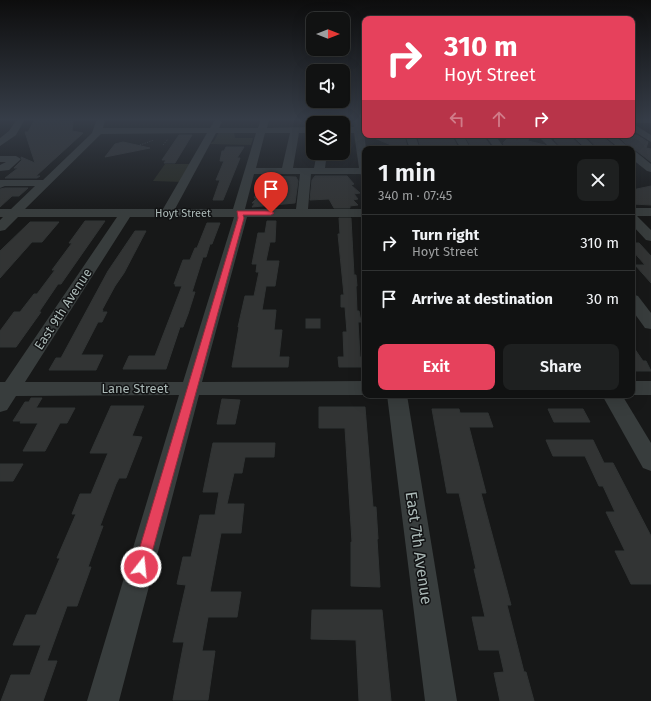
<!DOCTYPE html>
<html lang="en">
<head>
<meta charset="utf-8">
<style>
  body { margin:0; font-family:"Fira Sans",sans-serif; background:#1e2020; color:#f1f3f6; height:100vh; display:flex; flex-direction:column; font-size:15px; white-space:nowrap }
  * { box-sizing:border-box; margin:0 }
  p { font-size:13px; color:#9c9e9f }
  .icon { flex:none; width:22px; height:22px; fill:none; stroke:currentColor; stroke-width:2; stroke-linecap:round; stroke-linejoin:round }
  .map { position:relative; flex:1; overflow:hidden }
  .drawer { position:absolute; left:362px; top:146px; width:273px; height:252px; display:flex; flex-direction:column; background:#111212; border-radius:8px; box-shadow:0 4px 16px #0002,0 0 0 1px #303232 }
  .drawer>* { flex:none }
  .guide { position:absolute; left:362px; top:16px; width:273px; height:122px; border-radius:8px; box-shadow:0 4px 16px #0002,0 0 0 1px #303232; background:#e6415c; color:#fff; overflow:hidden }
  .needle { width:26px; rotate:90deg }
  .buttons { position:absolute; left:306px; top:12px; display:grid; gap:8px }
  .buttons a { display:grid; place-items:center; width:44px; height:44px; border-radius:8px; background:#111212; box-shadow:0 4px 16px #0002,0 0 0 1px #303232; font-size:20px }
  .pin { position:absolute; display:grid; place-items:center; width:34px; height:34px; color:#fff; margin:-41px -17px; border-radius:50% 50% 50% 0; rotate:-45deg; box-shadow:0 0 4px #0007 }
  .pin .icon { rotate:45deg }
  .me { position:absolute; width:44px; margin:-22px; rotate:16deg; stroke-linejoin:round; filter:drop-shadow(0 0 3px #0008) }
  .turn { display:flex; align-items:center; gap:14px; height:84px; padding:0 16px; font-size:18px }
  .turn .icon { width:52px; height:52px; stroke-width:2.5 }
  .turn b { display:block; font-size:28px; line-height:34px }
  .lanes { display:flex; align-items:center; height:38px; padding:0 16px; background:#0003; justify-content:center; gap:20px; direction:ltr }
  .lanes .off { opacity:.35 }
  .round { display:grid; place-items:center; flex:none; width:42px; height:42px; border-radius:8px; background:#1e2020 }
  .headline { display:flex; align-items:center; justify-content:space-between; height:68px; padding:0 16px }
  h1 { font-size:24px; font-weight:600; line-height:30px }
  .action { display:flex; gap:8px; margin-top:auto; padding:8px 16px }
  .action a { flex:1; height:46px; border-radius:8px; background:#e6415c; color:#fff; font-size:16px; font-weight:600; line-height:46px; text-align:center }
  .action a+a { background:#1e2020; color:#f1f3f6 }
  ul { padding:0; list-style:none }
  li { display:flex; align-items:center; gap:12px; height:56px; padding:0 16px; border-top:1px solid #303232 }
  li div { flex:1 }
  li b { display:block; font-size:15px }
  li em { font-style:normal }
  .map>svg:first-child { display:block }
</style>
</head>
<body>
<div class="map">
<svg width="651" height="701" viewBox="0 0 651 701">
  <rect width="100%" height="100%" fill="#171818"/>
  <g fill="#282b23">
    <path d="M219 132H234L235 138H253L251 145 209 144 214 141Z"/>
    <path d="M165 164H191L182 182 153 181Z"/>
  </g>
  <g fill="#323434" stroke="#313434">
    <path d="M35 119H60L59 122 73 121 72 131 83 133 36 176H40L37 178H5L18 168H14L22 160 21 157 35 163 25 132H28Z"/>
    <path d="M179 135H192L175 163H164L166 160H162Z"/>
    <path d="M367 135 404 136 408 149H401Z"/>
    <path d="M480 135 484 137 493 149H472L466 138Z"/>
    <path d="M520 135 530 136 528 141 545 145 549 149H506L503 143 508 138 518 140Z"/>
    <path d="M558 135 570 136 584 149H562L554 140Z"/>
    <path d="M595 135 603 137 618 149H598L587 137Z"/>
    <path d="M619 135H637L648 142 646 148 651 149V162L637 151 632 150 619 137Z"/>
    <path d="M424 136 437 139 446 136 453 138 459 149H421L418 138Z"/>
    <path d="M123 142 150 148 105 157 115 144Z"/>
    <path d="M226 147H244L237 158H240L223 200H213L220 180H216L224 161H220L222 151H224Z"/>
    <path d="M267 176 296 177 298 181 295 203 252 207 255 203H252L257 198H254L259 190 257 189Z"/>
    <path d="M315 176H347L354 184 351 185 360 193 354 194 358 199 353 200 358 205 350 206V208H334L329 199 310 200 312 180Z"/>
    <path d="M651 186V205L632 204V190Z"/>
    <path d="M5 188H28L19 196H12L0 207V189Z"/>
    <path d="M339 218H351L354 275H356L357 286H356L357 311H359L361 322H358L360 357H363V367H339L338 357H344L343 332H347L345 307H341V295H344L338 234H340Z"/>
    <path d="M85 221H105L61 284H58L39 312H41L16 347H0V331L14 312H20L34 294H37L55 270H52L72 243H69Z"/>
    <path d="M267 221H276L275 242H270L266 261H279L275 286H266L262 310H276L274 330H282L279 357H289L288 367H232L239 327H238L245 296H254L259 272H256L257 264H252L258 233H265Z"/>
    <path d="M30 222H59L42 242H32L0 278V251Z"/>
    <path d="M207 223H220L212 244H210L206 257H203L192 292H195L188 314 183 327H180L166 369H123L129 356H155L182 286H175L176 284H174L183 260H190L195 248H197Z"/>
    <path d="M135 231H146L124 273 115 286 102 310H103L102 312H107L102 322H98L81 355H103L96 370H49L56 358H61L108 271Z"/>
    <path d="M632 243H639L651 256V283L635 265H645L632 250Z"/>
    <rect x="306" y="319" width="14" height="9"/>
    <path d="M632 345 643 361H646L651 371H632Z"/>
    <path d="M31 398H42L36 408H75L67 423H60L45 451H23L38 423H20L21 421H13L25 402H29Z"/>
    <path d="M222 399 240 400 235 424H217Z"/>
    <path d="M111 406H144L132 436 142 437 126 478H119L116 484 100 526H103L88 567H91L77 606H67L47 661H57L43 701H1L11 675H30L41 645H13L26 615H36L60 558H57L76 514H72L80 494H91L108 453H90Z"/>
    <path d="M319 407H365L373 507H376L378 539H377L380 587 351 586V542H352L345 428H319Z"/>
    <path d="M432 409H459L460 413H488L493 427H469L486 493H481L511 605H507L524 672H526L534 701H500L494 673 504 672 499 650H479L472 617H485L474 569H476L459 493H447Z"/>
    <path d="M548 409H583L590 422H554Z"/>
    <path d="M546 440H593L604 463H613L651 536V584H631L615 551H625L606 512H615L603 486H599L585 456H553Z"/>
    <path d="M213 443H275L274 457H245L242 473H234L227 504H244L241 533H221L210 592H241L237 617H208L202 651H215L208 700H173L184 642H173L186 585 177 584 183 557H191L200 515H215L219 492H203Z"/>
    <path d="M0 464H23L13 481H0Z"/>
    <path d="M312 610H382L391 701H359L356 640 311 639Z"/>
  </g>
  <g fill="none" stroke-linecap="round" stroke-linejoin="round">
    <g stroke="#3e4444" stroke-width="1" stroke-dasharray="1 1.5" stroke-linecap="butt">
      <path d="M140 145 154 140"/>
      <path d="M163 145 168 139"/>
    </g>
    <g fill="#383d3d" fill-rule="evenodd">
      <path d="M17 119H25L16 135 0 146V138L9 131Z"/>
      <path d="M97 119 105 120 103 128H210L215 120 218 119 222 122 219 128H258L261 119H269L267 128 313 127V133H299L293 168H314L317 153H327L325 168H359L354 133H343V127H354L353 119H361L363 127H365V133H364L366 149H365V177L360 174H311L308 209H365V217H247L202 382 365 381V395H199L119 701H87L179 395 16 396 7 410 0 412V382H5L117 217H18L5 230 0 231V220L3 217H0V209H11L35 186H5L0 188V180H43L92 133ZM207 133 163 209H25L101 134ZM216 133H256L233 209H175ZM265 133H290L282 168H256ZM254 174H300L296 209H245ZM130 217H234L183 382H25Z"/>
      <rect x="632" y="119" width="19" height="4"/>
      <path d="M632 123 651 135V142L632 130Z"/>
      <path d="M405 135H415L420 149H410Z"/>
      <path d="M453 135H463L471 149H461Z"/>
      <path d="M485 135H495L505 149H495Z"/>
      <path d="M537 135H547L561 149H551Z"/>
      <path d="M571 135H582L597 149H586Z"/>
      <path d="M603 135H614L631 149H620Z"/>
      <path d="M632 151 636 152 651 164V172L647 171 632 159Z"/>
      <path d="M0 156H16L21 159 9 170 0 171V165L6 162H0Z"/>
      <path d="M632 208H651V216H637L651 230V241L646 240 632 225Z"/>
      <path d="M632 294 638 296 651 313V329L645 328 632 310Z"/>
      <rect x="632" y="381" width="19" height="14"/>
      <path d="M387 395H407L457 701H425Z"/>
      <path d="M602 395H622L651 443V471L643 468Z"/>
    </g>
  </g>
  <linearGradient id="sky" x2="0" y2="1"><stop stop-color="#0d0d0d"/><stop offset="0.55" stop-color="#363d48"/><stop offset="1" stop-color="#363d48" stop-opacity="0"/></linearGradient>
  <rect width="651" height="217" fill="url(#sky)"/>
  <path fill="#e6415c" stroke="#962a3c" d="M237 211H271L274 213 271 215H243L244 218 148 567 146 571 141 573 136 571 134 567 238 218Z"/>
  <g text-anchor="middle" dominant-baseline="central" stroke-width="3" stroke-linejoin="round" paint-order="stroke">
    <g font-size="11" fill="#aab8b6" stroke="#121314">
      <text x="183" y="213">Hoyt Street</text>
    </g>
    <g font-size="13" fill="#aab8b6" stroke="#121314">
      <text transform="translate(63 309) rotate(-57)">East 9th Avenue</text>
      <text x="135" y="388">Lane Street</text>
    </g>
    <g font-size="16" fill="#aab8b6" stroke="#121314">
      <text transform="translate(419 548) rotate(82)">East 7th Avenue</text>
    </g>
  </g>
</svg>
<div class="buttons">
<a><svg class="needle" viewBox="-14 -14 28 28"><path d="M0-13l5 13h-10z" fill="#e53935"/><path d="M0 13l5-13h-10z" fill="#9c9e9f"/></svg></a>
<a><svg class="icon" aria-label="sound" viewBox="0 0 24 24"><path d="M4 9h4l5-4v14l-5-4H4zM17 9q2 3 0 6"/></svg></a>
<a><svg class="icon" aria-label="layers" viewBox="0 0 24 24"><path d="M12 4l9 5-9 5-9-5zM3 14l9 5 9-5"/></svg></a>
</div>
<div class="pin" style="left:271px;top:213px;background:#d93025"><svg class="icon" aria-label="arrive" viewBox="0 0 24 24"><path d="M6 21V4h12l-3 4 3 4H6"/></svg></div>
<svg class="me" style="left:141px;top:567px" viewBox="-20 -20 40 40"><circle r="17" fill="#e6415c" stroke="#fff" stroke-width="3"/><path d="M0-11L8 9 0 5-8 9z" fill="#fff"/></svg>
<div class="guide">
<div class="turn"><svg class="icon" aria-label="right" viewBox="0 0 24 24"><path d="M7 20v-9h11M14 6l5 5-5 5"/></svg><div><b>310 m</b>Hoyt Street</div></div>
<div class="lanes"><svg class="icon off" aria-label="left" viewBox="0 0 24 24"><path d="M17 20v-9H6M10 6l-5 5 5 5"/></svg><svg class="icon off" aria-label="ahead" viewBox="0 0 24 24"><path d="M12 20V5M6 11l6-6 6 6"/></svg><svg class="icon" aria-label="right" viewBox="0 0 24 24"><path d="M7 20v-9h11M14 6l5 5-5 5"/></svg></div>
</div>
<section class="drawer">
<div class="headline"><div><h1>1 min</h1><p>340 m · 07:45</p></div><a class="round"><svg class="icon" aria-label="close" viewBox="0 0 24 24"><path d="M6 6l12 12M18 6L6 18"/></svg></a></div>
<ul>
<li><svg class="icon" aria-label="right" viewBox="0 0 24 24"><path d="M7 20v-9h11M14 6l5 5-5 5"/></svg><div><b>Turn right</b><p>Hoyt Street</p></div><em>310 m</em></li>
<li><svg class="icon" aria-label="arrive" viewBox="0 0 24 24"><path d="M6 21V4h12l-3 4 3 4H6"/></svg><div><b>Arrive at destination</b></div><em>30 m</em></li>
</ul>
<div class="action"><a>Exit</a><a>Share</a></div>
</section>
</div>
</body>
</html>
